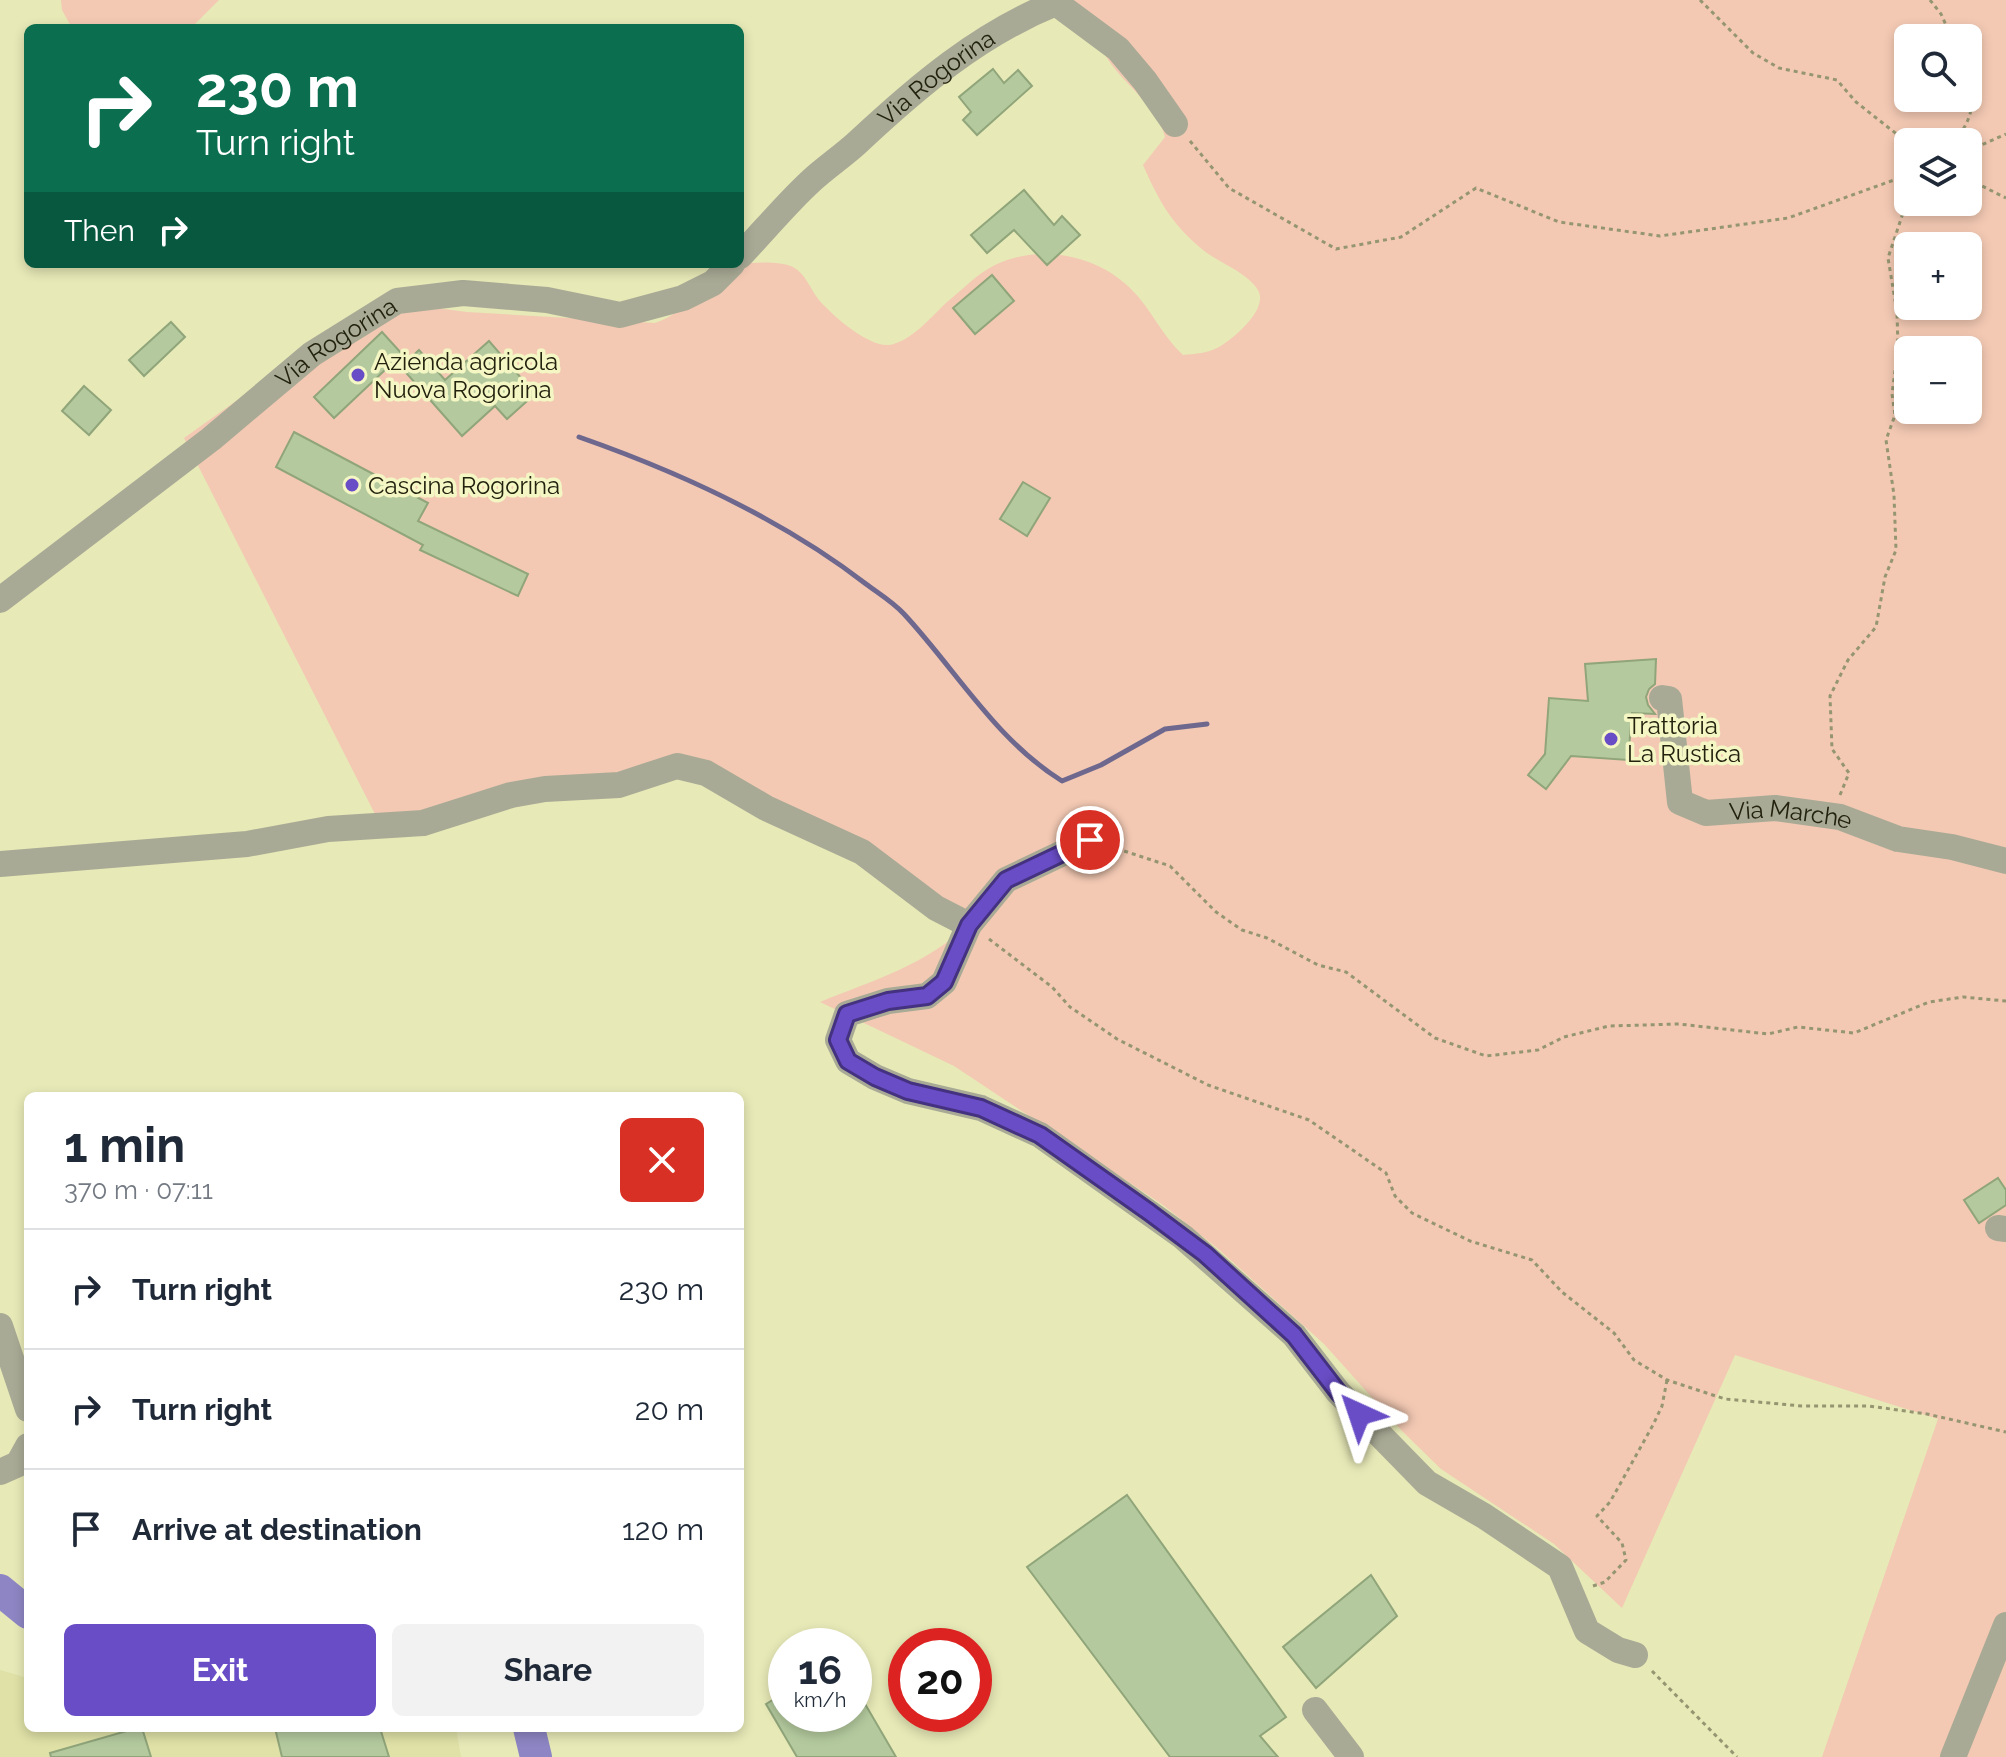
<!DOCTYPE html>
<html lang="en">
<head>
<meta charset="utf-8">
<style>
  body { margin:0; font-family:Raleway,sans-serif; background:#f2f2f3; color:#1f2937; height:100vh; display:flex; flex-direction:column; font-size:30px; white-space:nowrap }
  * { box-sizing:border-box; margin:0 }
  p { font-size:26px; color:#747a83 }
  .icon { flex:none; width:44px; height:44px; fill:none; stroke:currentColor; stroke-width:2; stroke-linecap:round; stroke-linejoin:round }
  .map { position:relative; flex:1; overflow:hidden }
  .side { position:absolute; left:24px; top:1092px; width:720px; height:640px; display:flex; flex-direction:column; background:#fff; border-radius:12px; box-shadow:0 4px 12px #0003 }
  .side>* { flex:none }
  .hud { position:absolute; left:24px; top:24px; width:720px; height:244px; border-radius:12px; box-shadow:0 4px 12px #0003; background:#0b6e4f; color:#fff; overflow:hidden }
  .buttons { position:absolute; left:1894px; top:24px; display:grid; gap:16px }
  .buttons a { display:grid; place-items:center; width:88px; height:88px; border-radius:12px; background:#fff; box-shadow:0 4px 12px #0003; font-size:40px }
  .speed { position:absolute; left:768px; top:1628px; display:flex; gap:16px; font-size:40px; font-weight:700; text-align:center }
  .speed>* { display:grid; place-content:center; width:104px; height:104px; border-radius:50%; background:#fff; box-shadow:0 4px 12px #0003; line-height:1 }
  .speed small { font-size:20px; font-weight:400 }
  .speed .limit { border:12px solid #d22; background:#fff; color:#111 }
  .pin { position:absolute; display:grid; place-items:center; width:68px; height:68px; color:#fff; margin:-34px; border:4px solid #fff; border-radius:50%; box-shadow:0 2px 8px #0007 }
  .me { position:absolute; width:88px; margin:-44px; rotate:318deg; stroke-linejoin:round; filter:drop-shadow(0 0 6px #0008) }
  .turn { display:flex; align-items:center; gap:28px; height:168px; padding:0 40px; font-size:36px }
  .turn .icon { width:104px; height:104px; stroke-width:2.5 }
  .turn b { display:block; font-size:56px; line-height:68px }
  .then { display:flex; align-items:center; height:76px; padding:0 40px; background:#0003; gap:16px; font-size:30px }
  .round { display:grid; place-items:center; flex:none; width:84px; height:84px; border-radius:12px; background:#f2f2f3 }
  .summary { display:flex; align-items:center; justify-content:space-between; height:136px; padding:0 40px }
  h1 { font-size:48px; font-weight:700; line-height:60px }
  .button { display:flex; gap:16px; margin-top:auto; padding:16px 40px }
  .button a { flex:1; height:92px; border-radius:12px; background:#694dc6; color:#fff; font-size:32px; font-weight:700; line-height:92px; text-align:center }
  .button a+a { background:#f2f2f3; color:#1f2937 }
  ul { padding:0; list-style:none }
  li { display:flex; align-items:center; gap:24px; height:120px; padding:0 40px; border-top:2px solid #e0e1e3 }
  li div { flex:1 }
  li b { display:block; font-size:30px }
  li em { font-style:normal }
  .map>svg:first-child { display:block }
</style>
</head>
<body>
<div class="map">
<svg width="2006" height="1757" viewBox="0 0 2006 1757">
  <rect width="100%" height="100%" fill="#e7e9b7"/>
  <path fill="#dfe1a7" d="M0 1670 28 1678V1728H456L461 1757H0Z"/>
  <g fill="#f3c9b3" fill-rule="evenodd">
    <path d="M61 0H219L191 28H72L62 10Z"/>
    <path d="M1074 0H2006V1757H1822L1938 1419 1735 1355 1622 1608 1554 1544 1441 1469 1403 1432 1324 1344 1217 1248 1163 1205 954 1066 820 1002C871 981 929 964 968 924L691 768 379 822 184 438 368 307H429L467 312 655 323C691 312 713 267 751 263 764 262 782 262 793 267 806 274 810 289 819 300 832 315 868 347 889 345 911 342 932 316 947 302 962 290 978 273 995 265 1039 244 1095 254 1130 288 1151 308 1162 336 1183 355 1195 354 1208 353 1219 347 1234 338 1269 309 1258 290 1247 272 1219 263 1203 250 1171 223 1160 203 1143 165L1165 137C1159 108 1125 85 1109 61 1096 42 1087 20 1074 0ZM1908 38H1968V98H1908ZM1908 142H1968V202H1908ZM1908 246H1968V306H1908ZM1908 350H1968V410H1908Z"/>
  </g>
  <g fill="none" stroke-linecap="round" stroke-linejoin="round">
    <path stroke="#6e688e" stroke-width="5" d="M579 437C679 472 782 519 866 584 878 593 893 602 904 614 956 670 996 740 1062 781L1101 765 1165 729 1207 724"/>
    <g stroke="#8e86c4" stroke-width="32">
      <path d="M0 1590 28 1613"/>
      <path d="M529 1728 536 1757"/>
    </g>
  </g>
  <g fill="#b4ca9e" stroke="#90a57a" stroke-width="2">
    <path d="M993 69 1004 83 1018 70 1032 86 977 135 963 120 971 112 959 97Z"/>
    <path d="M1024 190 1054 225 1062 216 1080 235 1047 265 1014 230 987 253 971 235Z"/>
    <path d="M992 275 1014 301 975 334 953 308Z"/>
    <path d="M171 322 185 337 144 376 129 360Z"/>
    <path d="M382 332 402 354 334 418 314 397Z"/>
    <path d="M489 341 535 394 507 419 495 406 462 436 401 367 419 350 445 380Z"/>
    <path d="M84 386 111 410 89 435 62 411Z"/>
    <path d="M294 432 428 503 418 521 528 574 518 596 420 550 423 545 276 467Z"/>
    <path d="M1023 482 1050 498 1027 536 1000 519Z"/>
    <path d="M1656 659 1655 684 1649 689 1646 697 1648 705 1655 714 1632 713 1628 760 1571 756 1546 789 1528 775 1545 754 1549 698 1588 701 1585 664Z"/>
    <path d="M1998 1178 2006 1190V1205L1979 1223 1964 1200Z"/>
    <path d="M1127 1495 1286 1717 1260 1736 1278 1757H1170L1027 1567Z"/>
    <path d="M1371 1575 1397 1616 1316 1688 1283 1647Z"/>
    <path d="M854 1685 896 1757H797L766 1704 786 1692V1714H854Z"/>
    <path d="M137 1728H142L151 1757H51L50 1753Z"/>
    <path d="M275 1728H380L389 1757H282Z"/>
  </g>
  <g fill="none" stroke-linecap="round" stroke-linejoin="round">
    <g stroke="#959671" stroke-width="3" stroke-dasharray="4 4" stroke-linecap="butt">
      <path d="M1700 0 1753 53 1779 68 1837 80 1856 102 1908 143"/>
      <path d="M1930 0 1941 14 1952 38"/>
      <path d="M1190 141 1229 188 1336 249 1401 237 1476 188 1559 222 1660 236 1788 218 1908 175"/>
      <path d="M1954 142C1973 118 1975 105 1968 75"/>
      <path d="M1968 151 2006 134"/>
      <path d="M1968 179 2006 198"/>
      <path d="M1840 795 1849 773 1832 749 1830 696 1848 660 1876 627 1885 577 1896 550 1894 495 1886 440 1895 415 1892 394 1898 348 1897 312 1888 258 1908 198"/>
      <path d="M1109 846 1170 866 1216 912 1242 930 1267 938 1318 965 1346 972 1435 1038 1486 1056 1538 1050 1564 1037 1609 1026 1679 1024 1768 1034 1798 1027 1854 1033 1929 1002 1963 997 2006 1001"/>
      <path d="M989 939 1052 987 1070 1007 1117 1039 1208 1085 1309 1120 1386 1173 1395 1196 1412 1213 1470 1241 1532 1260 1562 1292 1614 1333 1634 1360 1667 1380 1725 1399 1802 1406H1869L1927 1414 2006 1432"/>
      <path d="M1593 1586 1605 1582 1626 1560 1622 1543 1597 1516 1610 1502 1653 1425 1662 1406 1667 1380"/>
      <path d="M1652 1671 1737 1757"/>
    </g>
    <g stroke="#a9aa95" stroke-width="26">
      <path id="s1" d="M740 256C764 231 786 204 811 181 826 167 843 156 858 142 918 86 979 34 1056 3L1118 49 1145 81 1175 124"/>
      <path id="s2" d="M0 600 211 439 312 354 397 301 463 293 547 300 620 315 683 298 713 283 732 264"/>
      <path id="s3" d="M1662 698 1669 699 1680 802 1706 813 1775 808 1840 817 1898 839 1952 847 2006 861"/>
      <path d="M1090 840 1006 880 969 925 944 982 927 996 888 1001 847 1014 838 1040 848 1061 875 1077 908 1091 981 1108 1040 1135 1183 1237 1294 1335 1338 1392 1427 1483 1484 1516 1560 1567 1587 1631 1618 1650 1635 1655"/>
      <path d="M0 864 247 844 328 829 423 823 511 795 545 789 619 785 677 766 706 773 766 808 862 852 936 908 969 925"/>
      <path d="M1998 1228 2006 1229"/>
      <path d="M0 1326 28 1409"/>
      <path d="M0 1472 18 1464 28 1446"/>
      <path d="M1315 1710 1351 1757"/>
      <path d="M1953 1757 2006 1625"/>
    </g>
  </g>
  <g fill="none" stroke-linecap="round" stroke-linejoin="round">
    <g stroke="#443281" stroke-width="20">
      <path id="route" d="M1090 840 1006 880 969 925 944 982 927 996 888 1001 847 1014 838 1040 848 1061 875 1077 908 1091 981 1108 1040 1135 1149 1212 1205 1254 1294 1335 1338 1392 1359 1414"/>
    </g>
    <use href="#route" stroke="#694dc6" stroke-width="14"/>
  </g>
  <g fill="#694dc6" stroke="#f4f6c3" stroke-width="3">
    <circle cx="358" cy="375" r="8"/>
    <circle cx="352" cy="485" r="8"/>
    <circle cx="1611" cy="739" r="8"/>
  </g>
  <g text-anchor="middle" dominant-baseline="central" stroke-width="7" stroke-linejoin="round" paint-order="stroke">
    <g font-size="24" fill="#22220f" stroke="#f4f6c3">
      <text stroke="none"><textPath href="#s1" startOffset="266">Via Rogorina</textPath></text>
      <text stroke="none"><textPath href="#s2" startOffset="424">Via Rogorina</textPath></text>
      <text stroke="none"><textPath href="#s3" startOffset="224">Via Marche</textPath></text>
    </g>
    <g font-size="24" fill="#22220f" stroke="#f4f6c3" text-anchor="start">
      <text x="374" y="361">Azienda agricola<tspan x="374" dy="28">Nuova Rogorina</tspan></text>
      <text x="368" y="485">Cascina Rogorina</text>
      <text x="1627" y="725">Trattoria<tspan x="1627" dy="28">La Rustica</tspan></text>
    </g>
  </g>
</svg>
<div class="buttons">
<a><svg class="icon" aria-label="search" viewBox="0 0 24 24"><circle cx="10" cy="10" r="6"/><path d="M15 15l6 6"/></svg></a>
<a><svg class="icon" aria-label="layers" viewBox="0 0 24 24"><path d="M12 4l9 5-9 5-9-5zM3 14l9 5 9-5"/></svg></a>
<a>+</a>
<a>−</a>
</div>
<div class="speed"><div>16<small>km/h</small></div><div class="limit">20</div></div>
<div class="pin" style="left:1090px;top:840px;background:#d93025"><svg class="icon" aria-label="arrive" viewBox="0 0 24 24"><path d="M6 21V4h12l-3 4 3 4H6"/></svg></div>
<svg class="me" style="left:1359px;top:1414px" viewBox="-20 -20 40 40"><path d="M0-17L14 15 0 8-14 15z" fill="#694dc6" stroke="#fff" stroke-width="4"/></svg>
<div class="hud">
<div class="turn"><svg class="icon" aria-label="right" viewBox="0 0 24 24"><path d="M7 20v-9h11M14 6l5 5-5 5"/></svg><div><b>230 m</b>Turn right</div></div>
<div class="then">Then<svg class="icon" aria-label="right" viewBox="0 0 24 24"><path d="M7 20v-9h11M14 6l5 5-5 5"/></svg></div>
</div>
<section class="side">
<div class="summary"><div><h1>1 min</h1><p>370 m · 07:11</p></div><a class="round" style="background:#d93025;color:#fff"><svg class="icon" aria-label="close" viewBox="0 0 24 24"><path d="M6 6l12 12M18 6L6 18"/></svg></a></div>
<ul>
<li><svg class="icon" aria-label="right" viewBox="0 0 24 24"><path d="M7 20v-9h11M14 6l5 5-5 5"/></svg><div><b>Turn right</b></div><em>230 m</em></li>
<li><svg class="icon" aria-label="right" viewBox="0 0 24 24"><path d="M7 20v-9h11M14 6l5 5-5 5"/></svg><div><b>Turn right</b></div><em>20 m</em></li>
<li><svg class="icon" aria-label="arrive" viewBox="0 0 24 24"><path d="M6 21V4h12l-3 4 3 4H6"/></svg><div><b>Arrive at destination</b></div><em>120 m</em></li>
</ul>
<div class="button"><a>Exit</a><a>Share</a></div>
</section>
</div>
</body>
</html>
